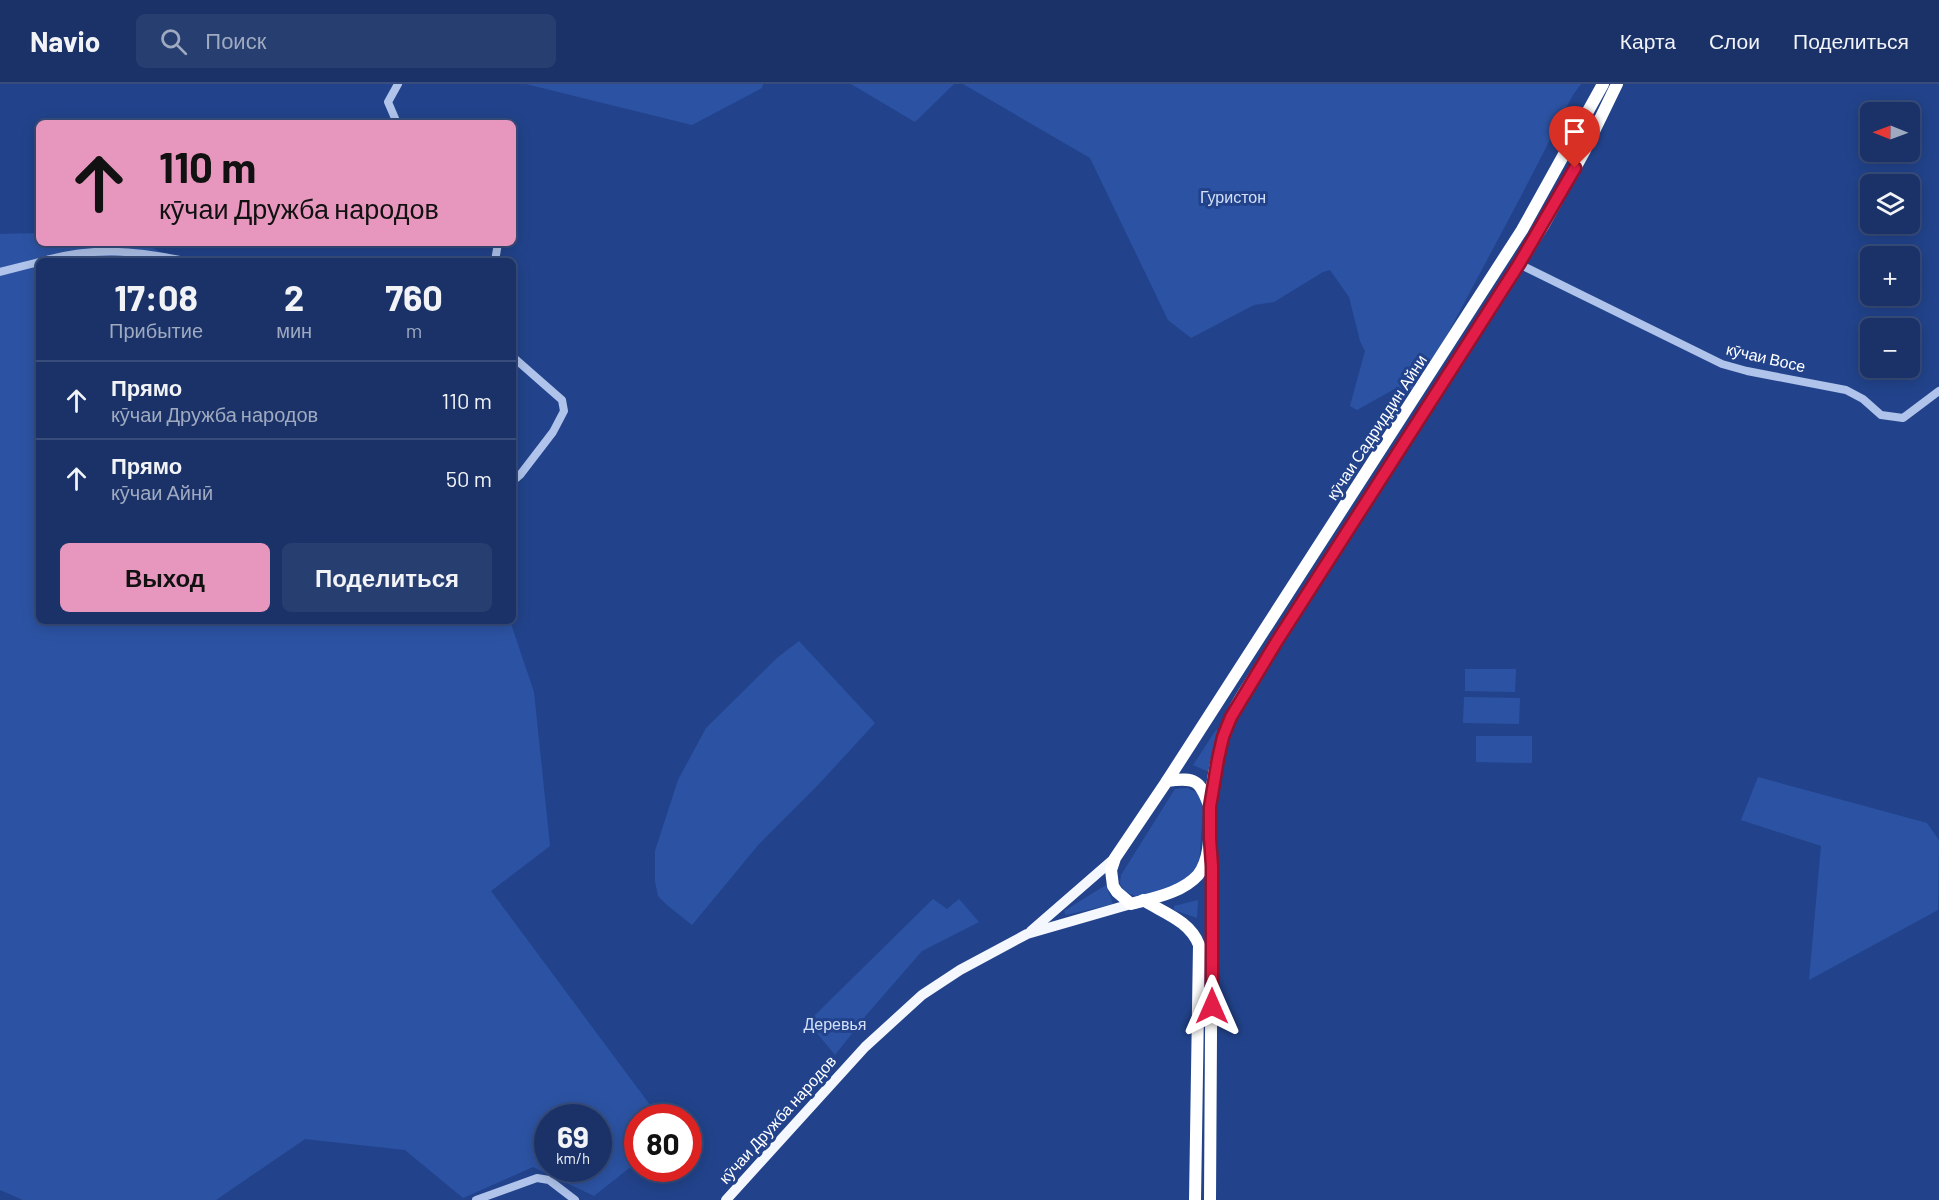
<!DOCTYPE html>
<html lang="ru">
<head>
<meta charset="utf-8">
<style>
  body { margin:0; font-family:Barlow,sans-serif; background:#273e71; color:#f1f3f6; height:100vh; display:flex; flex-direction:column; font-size:22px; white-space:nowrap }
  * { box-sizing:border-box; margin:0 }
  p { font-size:20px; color:#9faac0 }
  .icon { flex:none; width:33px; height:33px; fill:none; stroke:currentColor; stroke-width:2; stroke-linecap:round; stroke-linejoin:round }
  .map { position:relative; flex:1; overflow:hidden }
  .side { position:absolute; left:36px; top:174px; width:480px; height:366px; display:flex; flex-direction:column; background:#1a3268; border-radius:9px; box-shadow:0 3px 15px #0003,0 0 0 2px #384d7c }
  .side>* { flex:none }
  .guide { position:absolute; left:36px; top:36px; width:480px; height:126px; border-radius:9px; box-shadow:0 3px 15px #0003,0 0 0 2px #384d7c; background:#e797bd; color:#111; overflow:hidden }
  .needle { width:39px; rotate:271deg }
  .tools { position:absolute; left:1860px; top:18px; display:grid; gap:12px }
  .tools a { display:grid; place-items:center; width:60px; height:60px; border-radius:9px; background:#1a3268; box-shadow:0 3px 15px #0003,0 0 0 2px #384d7c; font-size:30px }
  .speed { position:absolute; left:534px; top:1020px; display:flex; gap:12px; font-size:30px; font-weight:700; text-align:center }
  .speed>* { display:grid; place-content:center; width:78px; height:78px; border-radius:50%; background:#1a3268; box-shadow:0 3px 15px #0003,0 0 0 2px #384d7c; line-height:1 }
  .speed small { font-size:15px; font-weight:400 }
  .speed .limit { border:9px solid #d22; background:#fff; color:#111 }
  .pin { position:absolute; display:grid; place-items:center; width:51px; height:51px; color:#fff; margin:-62px -26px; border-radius:50% 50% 50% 0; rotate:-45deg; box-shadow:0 0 6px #0007 }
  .pin .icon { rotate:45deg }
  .me { position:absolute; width:66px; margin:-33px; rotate:0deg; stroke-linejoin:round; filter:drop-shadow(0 0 4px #0008) }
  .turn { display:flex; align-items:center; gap:21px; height:126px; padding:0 24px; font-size:27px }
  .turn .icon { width:78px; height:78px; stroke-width:2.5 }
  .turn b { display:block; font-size:42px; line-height:51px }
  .eta { display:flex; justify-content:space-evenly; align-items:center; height:102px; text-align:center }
  .eta b { font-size:36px; font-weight:700; line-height:42px }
  .primary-button { display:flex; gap:12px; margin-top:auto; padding:12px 24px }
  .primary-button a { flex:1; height:69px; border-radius:9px; background:#e797bd; color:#111; font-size:24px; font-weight:700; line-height:69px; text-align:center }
  .primary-button a+a { background:#273e71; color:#f1f3f6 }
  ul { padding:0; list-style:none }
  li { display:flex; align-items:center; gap:18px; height:78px; padding:0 24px; border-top:2px solid #384d7c }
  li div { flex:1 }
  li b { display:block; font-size:22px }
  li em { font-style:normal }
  header { display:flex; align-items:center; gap:36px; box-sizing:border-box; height:84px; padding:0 30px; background:#1a3268; border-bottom:2px solid #384d7c }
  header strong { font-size:28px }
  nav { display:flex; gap:33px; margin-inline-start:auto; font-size:21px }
  .search { width:420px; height:54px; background:#273e71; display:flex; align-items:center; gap:15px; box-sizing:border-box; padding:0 21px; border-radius:9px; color:#9faac0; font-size:22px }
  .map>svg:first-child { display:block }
</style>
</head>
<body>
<header>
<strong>Navio</strong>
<div class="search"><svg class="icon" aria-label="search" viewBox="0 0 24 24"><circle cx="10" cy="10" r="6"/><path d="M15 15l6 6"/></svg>Поиск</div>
<nav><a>Карта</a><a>Слои</a><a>Поделиться</a></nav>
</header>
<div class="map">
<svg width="1939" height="1116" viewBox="0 0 1939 1116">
  <rect width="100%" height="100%" fill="#22438b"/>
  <g fill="#2c53a3" fill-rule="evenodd">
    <path d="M526 0H763L762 4 692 41Z"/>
    <path d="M851 0H954L915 38Z"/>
    <path d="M963 0H1581L1573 11 1520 114 1414 313 1398 303 1357 326 1350 322 1365 267 1360 257 1349 213 1330 186 1323 188 1274 218 1254 221 1191 254 1168 236 1090 74Z"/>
    <path d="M39 149V159H143L178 177H39V537H510L534 608 550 762 491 807 659 1033 638 1034 637 1078 594 1112 533 1083 463 1114 405 1066 305 1055 216 1116H23L0 1106V150ZM548 1034H598V1084H548Z"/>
    <path d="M799 557 875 639 817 702 759 760 692 841 667 821 658 812 655 797V767L678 696 706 644 777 574Z"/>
    <path d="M1465 585H1516L1515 608 1465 607Z"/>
    <path d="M1464 613 1520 614 1519 640 1463 639Z"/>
    <path d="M1216 646 1220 647 1209 688 1193 681Z"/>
    <path d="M1476 652H1532V679L1476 678Z"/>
    <path d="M1758 693 1927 739 1939 756 1938 826 1809 896 1821 762 1741 736Z"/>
    <path d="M1187 704 1204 712 1199 780 1183 799 1154 810 1135 812 1126 808 1120 800 1121 791 1175 705Z"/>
    <path d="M1106 801 1113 820 1066 831 1064 827Z"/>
    <path d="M933 815 947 825 959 815 979 838 922 867 868 929 835 971 808 938Z"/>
    <path d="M1198 816 1197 834 1174 826V822Z"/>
  </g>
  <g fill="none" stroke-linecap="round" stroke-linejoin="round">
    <g stroke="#afc3eb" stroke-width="8">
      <path d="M397 39 388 18 398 0"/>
      <path d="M42 177C94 163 133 166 185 177"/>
      <path d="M495 177 498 159"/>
      <path d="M1519 180 1722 280 1747 287 1846 306 1863 315 1881 331 1903 334 1939 307"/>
      <path d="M0 188 39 178"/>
      <path d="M513 273 562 316 564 327 553 348 520 391 513 397"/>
      <path d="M476 1116 537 1094 549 1096 575 1116"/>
    </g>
    <g stroke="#f4f7fe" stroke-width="10">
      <path d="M1031 847 1115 774"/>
      <path d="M726 1116 865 963 922 911 960 886 1027 850 1131 820"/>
    </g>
    <g stroke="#fff" stroke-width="12">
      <path d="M1167 697 1522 146 1603 0"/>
      <path d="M1210 724C1200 696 1196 693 1167 697L1115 774 1111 786 1113 802 1117 808 1131 820C1153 814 1182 809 1198 791 1212 773 1209 745 1210 724 1211 702 1216 677 1222 656 1230 625 1252 597 1268 571L1543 142 1585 66 1617 0"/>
      <path d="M1143 816C1164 829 1190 837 1199 861L1195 1116"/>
      <path d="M1210 1116 1212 782 1211 765"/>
    </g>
  </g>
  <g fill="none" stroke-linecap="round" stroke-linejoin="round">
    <g stroke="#92132f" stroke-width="15">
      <path id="route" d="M1212 922V782L1210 754V723L1218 675 1223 653 1231 633 1277 557 1519 180 1575 84"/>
    </g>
    <use href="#route" stroke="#e11d48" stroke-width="10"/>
  </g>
  <g text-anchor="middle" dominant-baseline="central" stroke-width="6" stroke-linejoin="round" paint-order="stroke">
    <g font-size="16" fill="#d4e0f8" stroke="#22438b">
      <text x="1233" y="112">Гуристон</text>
      <text x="835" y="939">Деревья</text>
    </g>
    <g font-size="16" fill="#fff" stroke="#22438b">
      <text transform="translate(1766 273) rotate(13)">кӯчаи Восе</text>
      <text transform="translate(1376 343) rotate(-57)">кӯчаи Садриддин Айни</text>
      <text transform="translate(777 1035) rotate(-48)">кӯчаи Дружба народов</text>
    </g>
  </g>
</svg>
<div class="tools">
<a><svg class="needle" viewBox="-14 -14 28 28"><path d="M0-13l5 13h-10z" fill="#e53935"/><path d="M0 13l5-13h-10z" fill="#9faac0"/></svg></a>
<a><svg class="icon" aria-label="layers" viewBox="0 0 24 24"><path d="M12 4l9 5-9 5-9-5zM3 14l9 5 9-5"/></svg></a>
<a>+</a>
<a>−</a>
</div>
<div class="speed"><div>69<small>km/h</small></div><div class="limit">80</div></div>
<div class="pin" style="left:1575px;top:84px;background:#d93025"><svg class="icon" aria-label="arrive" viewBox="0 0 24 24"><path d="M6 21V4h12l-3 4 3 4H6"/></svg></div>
<svg class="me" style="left:1212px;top:922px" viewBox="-20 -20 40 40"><path d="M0-17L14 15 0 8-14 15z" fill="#e11d48" stroke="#fff" stroke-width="4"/></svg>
<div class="guide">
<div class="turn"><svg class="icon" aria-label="ahead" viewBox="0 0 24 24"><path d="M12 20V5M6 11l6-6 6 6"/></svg><div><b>110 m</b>кӯчаи Дружба народов</div></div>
</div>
<section class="side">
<div class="eta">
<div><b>17:08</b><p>Прибытие</p></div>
<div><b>2</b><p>мин</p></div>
<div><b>760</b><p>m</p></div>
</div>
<ul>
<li><svg class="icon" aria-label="ahead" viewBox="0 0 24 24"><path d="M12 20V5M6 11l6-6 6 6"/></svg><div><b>Прямо</b><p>кӯчаи Дружба народов</p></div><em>110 m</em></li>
<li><svg class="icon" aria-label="ahead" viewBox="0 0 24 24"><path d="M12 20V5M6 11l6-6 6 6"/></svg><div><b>Прямо</b><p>кӯчаи Айнӣ</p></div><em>50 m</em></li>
</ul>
<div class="primary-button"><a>Выход</a><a>Поделиться</a></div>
</section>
</div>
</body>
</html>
